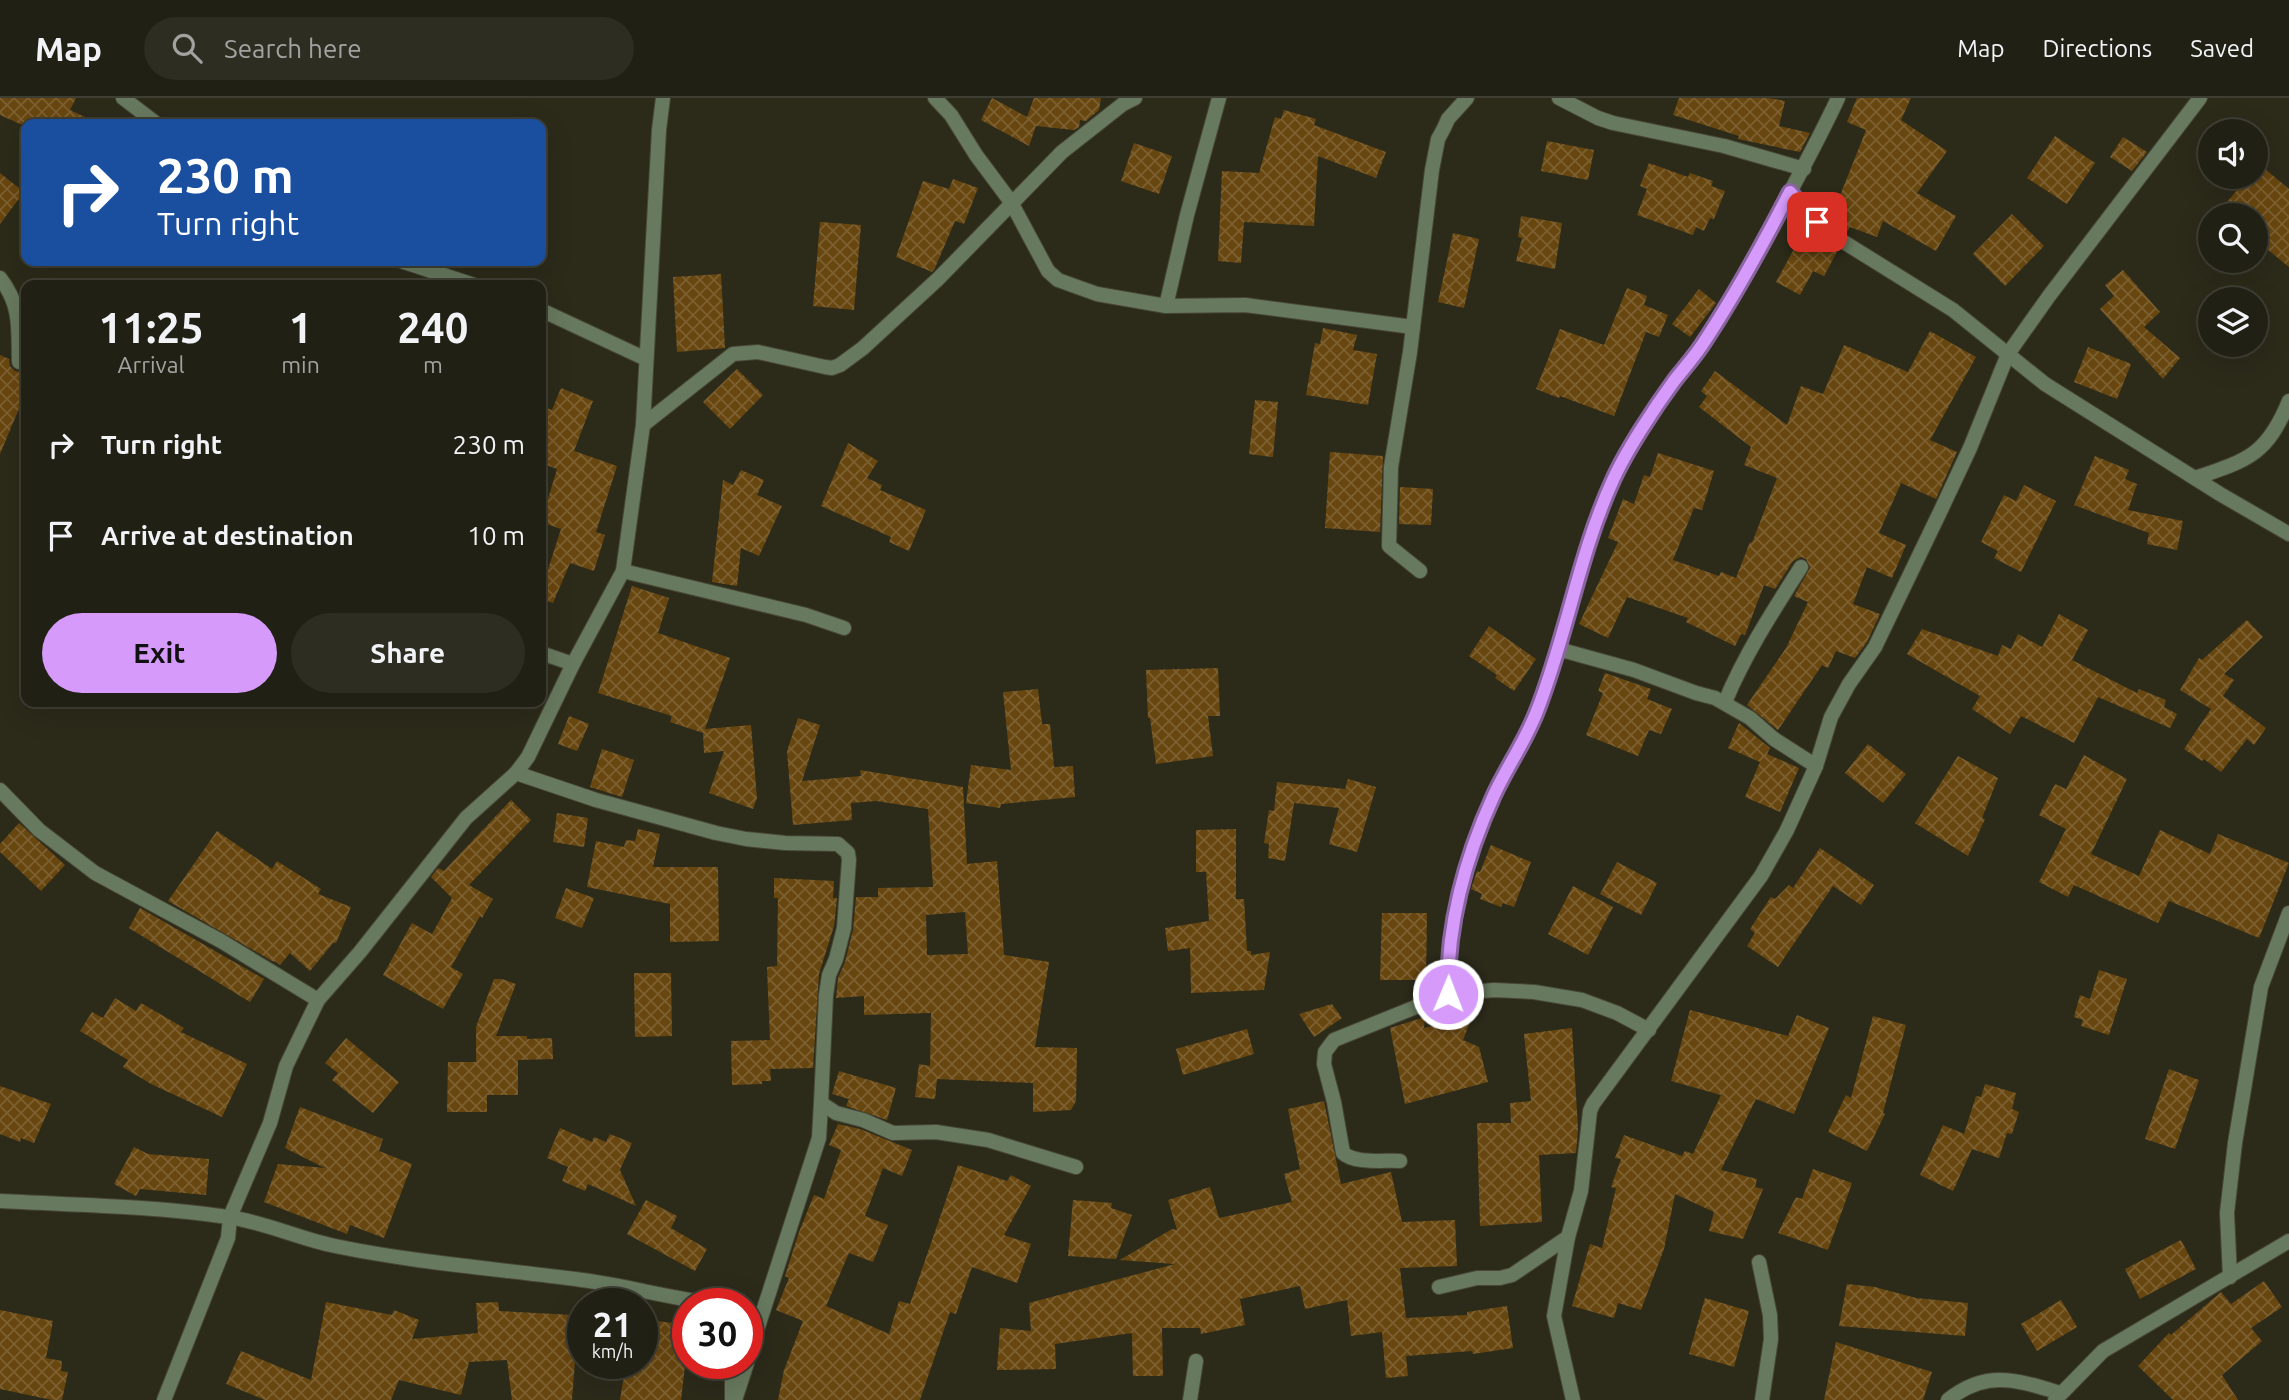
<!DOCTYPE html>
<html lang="en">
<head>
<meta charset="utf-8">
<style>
  body { margin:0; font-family:Ubuntu,sans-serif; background:#2d2d22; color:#f1f3f6; height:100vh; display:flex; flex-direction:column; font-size:26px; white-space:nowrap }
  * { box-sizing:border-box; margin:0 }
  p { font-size:23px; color:#a2a3a0 }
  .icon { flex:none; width:38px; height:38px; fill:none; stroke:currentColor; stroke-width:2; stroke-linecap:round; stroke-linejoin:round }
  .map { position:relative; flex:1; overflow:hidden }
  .drawer { position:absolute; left:21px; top:182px; width:525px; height:427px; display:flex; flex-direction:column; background:#212014; border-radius:14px; box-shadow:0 7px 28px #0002,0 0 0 2px #3e3e34 }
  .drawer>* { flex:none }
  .guide { position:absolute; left:21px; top:21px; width:525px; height:147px; border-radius:14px; box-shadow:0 7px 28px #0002,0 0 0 2px #3e3e34; background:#1a4fa0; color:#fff; overflow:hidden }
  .controls { position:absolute; left:2198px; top:21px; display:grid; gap:14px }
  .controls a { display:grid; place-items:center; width:70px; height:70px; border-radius:50%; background:#212014; box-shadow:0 7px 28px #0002,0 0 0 2px #3e3e34; font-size:35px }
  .speed { position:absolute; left:567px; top:1190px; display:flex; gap:14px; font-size:35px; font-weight:700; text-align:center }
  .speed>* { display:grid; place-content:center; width:91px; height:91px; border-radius:50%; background:#212014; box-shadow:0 7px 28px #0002,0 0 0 2px #3e3e34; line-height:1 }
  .speed small { font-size:18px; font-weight:400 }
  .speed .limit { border:10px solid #d22; background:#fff; color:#111 }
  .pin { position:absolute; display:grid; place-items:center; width:60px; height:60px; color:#fff; margin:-30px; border-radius:14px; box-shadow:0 4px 10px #0006 }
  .me { position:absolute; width:77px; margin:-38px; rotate:1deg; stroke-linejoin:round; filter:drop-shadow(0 0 5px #0008) }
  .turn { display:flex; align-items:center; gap:24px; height:147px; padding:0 21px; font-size:32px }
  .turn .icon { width:91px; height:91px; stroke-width:2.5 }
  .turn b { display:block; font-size:49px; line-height:60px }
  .eta { display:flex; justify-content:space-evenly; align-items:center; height:119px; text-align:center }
  .eta b { font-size:42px; font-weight:700; line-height:49px }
  .cta { display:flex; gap:14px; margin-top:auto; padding:14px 21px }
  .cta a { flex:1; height:80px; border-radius:42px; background:#d69bfa; color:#111; font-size:28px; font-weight:700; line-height:80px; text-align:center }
  .cta a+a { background:#2d2d22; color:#f1f3f6 }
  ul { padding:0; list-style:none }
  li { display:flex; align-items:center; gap:21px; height:91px; padding:0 21px }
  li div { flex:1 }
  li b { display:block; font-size:26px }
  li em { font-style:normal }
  header { display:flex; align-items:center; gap:42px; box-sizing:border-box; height:98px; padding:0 35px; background:#212014; border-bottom:2px solid #3e3e34 }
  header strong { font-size:33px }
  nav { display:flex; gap:38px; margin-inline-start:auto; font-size:24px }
  .search { width:490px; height:63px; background:#2d2d22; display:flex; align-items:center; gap:18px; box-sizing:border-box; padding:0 24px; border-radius:38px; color:#a2a3a0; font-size:26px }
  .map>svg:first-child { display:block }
</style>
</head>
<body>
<header>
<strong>Map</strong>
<div class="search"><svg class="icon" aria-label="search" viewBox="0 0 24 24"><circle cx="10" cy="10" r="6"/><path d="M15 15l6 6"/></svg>Search here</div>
<nav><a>Map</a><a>Directions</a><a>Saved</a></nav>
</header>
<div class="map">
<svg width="2289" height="1302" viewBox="0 0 2289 1302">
  <defs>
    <pattern id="building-cross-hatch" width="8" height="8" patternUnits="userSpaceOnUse" patternTransform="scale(1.75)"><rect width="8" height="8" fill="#68460f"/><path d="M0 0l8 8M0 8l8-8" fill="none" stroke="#7d6031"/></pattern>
  </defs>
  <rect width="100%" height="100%" fill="#2c2b1a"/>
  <g fill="url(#building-cross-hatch)" fill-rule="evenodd">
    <path d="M0 0H76L70 12 100 26H20L0 17Z"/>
    <path d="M992 0 1027 19 1034 0H1101L1099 12 1086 23 1080 22 1079 29 1074 32 1036 28 1029 48 981 22Z"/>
    <path d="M1679 0H1769L1785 3 1779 28 1810 35 1800 54 1738 41 1739 38 1673 17Z"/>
    <path d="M1857 0H1911L1901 22 1947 53 1917 95 1956 118 1936 153 1883 123 1877 139 1850 129 1847 134 1830 123 1866 32 1847 24Z"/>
    <path d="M1284 12 1316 21 1314 27 1386 54 1376 80 1318 58 1314 128 1244 124 1241 165 1218 163 1222 73 1259 75 1275 19 1281 21Z"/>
    <path d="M2055 38 2095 65 2067 106 2027 80Z"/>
    <path d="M2123 39 2147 54 2132 73 2110 59Z"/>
    <path d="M1547 43 1594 52 1588 82 1541 73Z"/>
    <path d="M1134 45 1172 58 1159 96 1121 83Z"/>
    <path d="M1649 65 1688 79 1690 75 1713 83 1711 88 1725 93 1714 121 1710 120 1704 133 1696 129 1693 137 1637 117 1647 91 1640 88Z"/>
    <path d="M2258 65 2289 91V169L2256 142V117H2216L2248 79H2256V69Z"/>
    <path d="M0 75 24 94 0 126Z"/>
    <path d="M953 81 978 90 964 126 955 123 935 170 932 174 896 159 923 83 949 91Z"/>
    <path d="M2012 116 2044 148 2005 188 1973 156Z"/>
    <path d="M1521 118 1562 125 1555 171 1516 163 1522 140 1518 139Z"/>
    <path d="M820 124 861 127 854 212 813 208Z"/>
    <path d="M1453 135 1479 141 1464 210 1438 204Z"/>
    <path d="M1800 140 1820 150 1823 142 1838 152 1824 178 1813 173 1800 197 1776 184Z"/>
    <path d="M2123 172 2160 214 2144 229 2180 260 2163 281 2100 211 2114 198 2105 187Z"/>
    <path d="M721 176 725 250 677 254 673 179Z"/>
    <path d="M1627 190 1647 198 1644 207 1668 217 1659 239 1646 234 1614 318 1560 298 1559 300 1536 291 1560 231 1604 247Z"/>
    <path d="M1699 191 1716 205 1690 239 1672 226Z"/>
    <path d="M1323 230 1357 237 1353 252 1377 256 1368 307 1306 297 1315 245 1320 246Z"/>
    <path d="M1930 233 1976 259 1930 342 1957 354 1936 401 1901 385 1879 435 1906 447 1892 480 1867 469 1853 506 1880 516 1867 544 1855 560 1836 553 1828 570 1822 567 1778 632 1747 607 1786 550 1808 504 1794 498 1810 470 1806 461 1801 459 1793 463 1775 491 1764 487 1745 537 1741 536 1735 548 1686 524 1688 520 1627 499 1608 540 1579 526 1618 444 1608 440 1623 401 1634 406 1644 377 1650 379 1658 355 1714 373 1702 412 1694 410 1673 462 1719 478 1721 474 1736 480 1750 444 1752 445 1777 380 1744 367 1751 349 1699 309 1707 298 1701 293 1715 273 1787 327 1801 288 1823 296 1844 247 1908 274Z"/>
    <path d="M2088 249 2131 266 2117 301 2074 284Z"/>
    <path d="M0 257 9 261 10 268 15 273 20 274 26 270V294L0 356Z"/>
    <path d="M737 271 763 297 730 331 703 304Z"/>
    <path d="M561 290 593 303 574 353 617 368 596 434 605 437 594 473 570 465 553 505 541 501V493L561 431 541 424 557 371 541 365V308L552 312Z"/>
    <path d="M1255 302 1278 304 1273 359 1249 356Z"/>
    <path d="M848 345 878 363 867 380 882 387 880 392 926 412 909 453 889 444 891 439 821 408Z"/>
    <path d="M1330 354 1383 358 1380 434 1325 430Z"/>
    <path d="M2095 358 2129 372 2125 381 2137 386 2128 412 2183 423 2177 452 2147 446 2149 435 2074 407Z"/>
    <path d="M741 372 764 382 757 397 782 408 759 458 741 450 737 488 712 484 723 382 733 387Z"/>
    <path d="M2024 387 2056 403 2021 474 1994 460 1998 453 1981 444 2004 397 2016 403Z"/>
    <path d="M1400 389 1433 391 1431 427 1399 426Z"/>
    <path d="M632 488 669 500 658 535 730 560 705 631 751 627 757 700 753 711 709 695 724 653 704 655 703 635 670 624 672 618 598 595Z"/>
    <path d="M2059 516 2088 532 2072 562 2137 595 2139 591 2166 602 2164 609 2177 616 2170 630 2098 599 2074 645 2021 618 2010 636 1972 611 1980 598 1907 556 1922 531 1998 558 2002 547 2011 551 2018 536 2042 549Z"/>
    <path d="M2247 522 2263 539 2224 576 2234 582 2223 598 2266 630 2254 647 2247 641 2221 674 2204 661 2202 663 2184 651 2211 611 2180 592 2199 560 2202 562Z"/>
    <path d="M1489 528 1536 561 1514 593 1495 580 1497 577 1469 558Z"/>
    <path d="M1218 570 1220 618H1208L1213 658 1156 666 1150 620H1148L1146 572Z"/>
    <path d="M1605 575 1651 591 1647 601 1672 611 1661 636 1649 632 1638 658 1586 637 1603 595 1598 593Z"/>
    <path d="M1038 591 1042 626H1050L1054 669 1073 668 1075 699 1001 706 1000 710 966 705 971 667 1011 672 1003 594Z"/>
    <path d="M569 618 589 626 577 653 558 646Z"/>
    <path d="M798 620 820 627 802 683 861 678 860 672 963 689 967 766 997 763 1004 857 1049 864 1035 949 1077 950 1076 1003 1071 1012 1033 1014V985L937 981 935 1001 915 999 919 966 930 968 931 915 864 917V898L836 900 838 880 845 864 853 832 856 799H878V790L933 789 928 711 876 703 851 705 852 722 793 727 787 653ZM965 814 968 856 927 857 926 817Z"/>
    <path d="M1739 625 1770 650 1767 656 1799 670 1780 714 1745 699 1760 664 1728 650Z"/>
    <path d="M1868 646 1906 676 1883 705 1845 675Z"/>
    <path d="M602 651 634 662 622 699 590 689Z"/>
    <path d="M2084 657 2127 681 2091 756 2139 778 2160 732 2210 756 2218 736 2289 765 2259 840 2169 803 2158 825 2074 787 2068 799 2039 784 2066 731 2039 717 2055 686 2066 691Z"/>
    <path d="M1958 658 1998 680 1982 720 1985 721 1968 758 1915 725Z"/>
    <path d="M1348 681 1376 689 1357 754 1329 746 1339 710 1294 705 1285 763 1268 760 1269 746 1264 745 1269 712 1274 713 1277 684 1345 691Z"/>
    <path d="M511 702 531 722 469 787 493 801 482 820 480 818 451 869 463 876 443 911 383 877 412 825 432 836 452 800 431 779 438 770 444 773Z"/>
    <path d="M557 715 588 720 584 749 553 744Z"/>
    <path d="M19 725 65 767 41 793 0 754V746Z"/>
    <path d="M638 731 660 736 653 769H718L719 843 670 844V806L587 789 596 743 624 749 626 742 635 743Z"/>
    <path d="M1236 731V801H1244L1247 853H1251V857L1270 854 1264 892 1191 895 1190 850 1168 853 1165 830 1209 823 1206 774H1196V732Z"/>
    <path d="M217 733 272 771 277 763 321 791 318 796 351 809 336 845H333L310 873 290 855 280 867 275 863 274 864 168 803Z"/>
    <path d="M1491 747 1531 764 1514 809 1503 805 1501 809 1480 801 1482 796 1471 791 1477 773 1480 774Z"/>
    <path d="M1820 750 1874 787 1861 807 1833 788 1778 869 1747 848 1755 835 1750 831 1771 799 1775 801 1789 787 1793 790Z"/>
    <path d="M1617 764 1657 785 1641 817 1600 796Z"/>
    <path d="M774 780 834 783 833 800H837L834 828 819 876 813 970 770 971 771 983H762V986L732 987 731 943 770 942 767 869 777 868 778 800H774Z"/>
    <path d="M1573 788 1613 809 1588 857 1548 836Z"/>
    <path d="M566 790 594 800 582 830 555 820Z"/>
    <path d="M140 810 264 881 250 904 129 830Z"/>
    <path d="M1382 815H1427L1426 882H1380Z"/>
    <path d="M2099 872 2127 881 2109 937 2081 928 2083 922 2074 919 2080 897 2090 901Z"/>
    <path d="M634 875H671L672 938 635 939Z"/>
    <path d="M494 881H502L516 886 496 938H527V941L552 940 553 961 518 962V997H487V1014H447L448 964H476V929Z"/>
    <path d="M115 900 136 913 141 905 184 930 181 934 247 966 222 1019 151 986 123 969 128 962 80 933 92 914 103 920Z"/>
    <path d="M1332 906 1342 920 1314 939 1299 916Z"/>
    <path d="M1690 912 1788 938 1797 917 1829 930 1794 1016 1756 1001 1721 1072 1757 1081 1755 1089 1763 1091 1743 1141 1709 1133 1714 1114 1675 1096 1664 1151 1641 1212 1618 1205 1614 1220 1572 1208 1590 1146 1602 1150 1616 1090 1611 1089 1621 1061 1615 1060 1624 1037 1682 1058 1685 1053 1693 1056 1721 997 1671 983Z"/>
    <path d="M1473 917 1463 942 1479 949 1488 984 1405 1006 1390 930 1425 919 1424 930Z"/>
    <path d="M1873 918 1906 927 1883 1015 1885 1016 1867 1053 1828 1034 1846 997 1851 1000Z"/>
    <path d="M1572 930 1578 1031 1576 1055 1539 1057 1542 1124 1480 1128 1477 1025H1511L1510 1005 1531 1003 1524 936Z"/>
    <path d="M1247 931 1254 956 1183 977 1176 951Z"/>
    <path d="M346 940 399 984 373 1015 332 982 338 975 325 965Z"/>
    <path d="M2169 971 2199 982 2175 1051 2145 1041Z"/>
    <path d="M839 973 896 990 887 1022 846 1008 849 1001 832 996Z"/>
    <path d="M1985 986 2016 995 2012 1011 2019 1014 2012 1036 2007 1035 1999 1060 1972 1051 1953 1093 1920 1077 1943 1027 1964 1036 1976 998 1981 999Z"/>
    <path d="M0 988 51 1006 34 1045 21 1040 20 1044 0 1036Z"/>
    <path d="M1324 1003 1341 1086 1391 1074 1402 1124 1455 1122 1457 1168 1400 1170 1406 1220 1467 1217V1214L1507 1208 1513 1250 1473 1256 1472 1253 1406 1258 1408 1278 1386 1280 1382 1234 1351 1238 1347 1202 1305 1211 1300 1188 1240 1201 1245 1227 1201 1236 1200 1230H1162L1163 1278H1133L1132 1235 1055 1246 1056 1271 997 1272 1000 1230 1031 1233 1029 1205 1175 1166 1120 1162 1172 1131 1177 1132 1168 1102 1210 1089 1219 1120 1292 1104 1284 1076 1300 1071 1288 1011Z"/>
    <path d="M300 1009 383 1041 379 1053 412 1066 384 1140 350 1127 347 1136 264 1104 278 1066 325 1070 285 1050Z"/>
    <path d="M838 1026 860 1031 912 1052 902 1078 883 1070 865 1118 888 1127 873 1164 849 1155 826 1208 889 1236 899 1203 910 1206 958 1067 1007 1083 1011 1077 1031 1088 1004 1137 1031 1146 1017 1185 972 1169 956 1216 950 1214 920 1302H778L784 1272 803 1223 776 1212 789 1180 785 1178 799 1134 814 1097 824 1101 841 1052 829 1047Z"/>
    <path d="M560 1030 592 1044 594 1039 606 1044 610 1036 632 1045 620 1072 636 1108 588 1086 585 1093 562 1083 568 1069 547 1060Z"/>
    <path d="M134 1049 148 1056 209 1061 206 1097 140 1091 136 1098 114 1086Z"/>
    <path d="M1813 1071 1852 1085 1828 1152 1778 1135 1796 1099 1802 1101Z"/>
    <path d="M646 1102 677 1118 671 1130 707 1151 695 1173 627 1136Z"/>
    <path d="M1073 1102 1112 1105 1111 1110 1132 1117 1116 1161 1068 1158Z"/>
    <path d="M2181 1142 2196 1171 2140 1201 2125 1171Z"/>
    <path d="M2264 1183 2282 1209 2251 1230 2262 1243 2222 1277 2238 1302H2173L2138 1268 2169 1235 2171 1237 2221 1194 2231 1206Z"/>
    <path d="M1847 1186 1875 1189 1916 1200 1968 1205 1965 1238 1839 1228Z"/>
    <path d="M1705 1200 1749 1213 1734 1269 1689 1256Z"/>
    <path d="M2061 1202 2077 1229 2037 1253 2021 1226Z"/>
    <path d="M326 1204 392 1217 394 1212 419 1222 412 1241 478 1235 476 1205 498 1204 499 1213 573 1217 572 1237 577 1238 572 1302H512L507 1262 469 1264 461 1297 399 1282 391 1302H265L226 1286 241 1253 311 1282Z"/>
    <path d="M0 1212 53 1223 46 1260 62 1263 61 1273 68 1274 62 1302H52L0 1291Z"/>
    <path d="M642 1221 672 1225 671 1233 679 1234 678 1241 688 1242 681 1302H620L626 1265H642Z"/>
    <path d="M1836 1244 1932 1274 1923 1302H1824Z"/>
  </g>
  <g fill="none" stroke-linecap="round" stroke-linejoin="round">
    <g stroke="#484737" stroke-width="16">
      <g id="street">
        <path d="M123 0 157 26"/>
        <path d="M935 0 951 17 976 57 1011 104 1048 173 1058 182 1097 196 1166 208 1245 207 1413 229"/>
        <path d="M1559 0 1598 20 1613 25 1724 48 1804 71"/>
        <path d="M1790 94 1826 133 1953 212 2045 286 2220 396 2289 436"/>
        <path d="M401 163 474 187"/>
        <path d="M0 180C22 208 18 232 19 264"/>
        <path d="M1166 208 1187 117 1219 0"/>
        <path d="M541 212 646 261"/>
        <path d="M643 327 733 256 758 254 825 269 832 270 840 267 863 250 938 181 1062 54 1123 6 1135 0"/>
        <path d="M2195 380C2248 362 2267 357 2289 303"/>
        <path d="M623 473 806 517 844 530"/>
        <path d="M1420 473 1389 448 1391 369 1410 254 1432 72 1438 41 1444 30 1448 21 1467 0"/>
        <path d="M1558 551 1634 572 1696 595 1715 600 1750 620 1774 641 1816 668"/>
        <path d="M541 555 573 566"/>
        <path d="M1725 604C1745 556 1773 513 1801 469"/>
        <path d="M516 675 596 702 716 735 746 741 785 745 838 746 848 755 849 762 844 830 836 861 829 877 826 897 821 1005 836 1015 863 1022 893 1035 936 1034 988 1042 1076 1069"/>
        <path d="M0 692 39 732 95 775 221 843 318 902"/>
        <path d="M1448 896C1447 826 1465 761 1494 697 1507 669 1526 642 1537 613 1567 537 1578 456 1613 382 1636 331 1675 287 1706 241 1734 200 1757 156 1780 113 1800 75 1820 39 1838 0"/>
        <path d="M1400 1063C1384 1062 1355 1066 1343 1055L1334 1004 1324 966 1325 954 1334 942 1448 896 1494 892 1534 894 1582 902 1617 915 1649 932"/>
        <path d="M0 1103C76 1107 153 1108 228 1119 265 1124 299 1141 335 1148 417 1165 500 1171 582 1182 628 1188 672 1201 718 1206"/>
        <path d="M1759 1164 1770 1217 1771 1241 1762 1302"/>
        <path d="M2230 1179 2227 1115 2235 1045 2261 889 2289 815"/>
        <path d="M1439 1189 1477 1180H1500L1512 1177 1568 1139"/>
        <path d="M747 1263 819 1040 821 1005"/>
        <path d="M164 1302 228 1140 230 1119 270 1025 286 968 318 902 360 854 466 720 516 675 528 659 573 566 623 473 643 327 659 32 663 0"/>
        <path d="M732 1302V1265"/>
        <path d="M735 1302 747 1265"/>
        <path d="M1190 1302 1196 1263"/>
        <path d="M1573 1302 1554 1218 1568 1139 1581 1093 1590 1013 1593 1006 1761 778 1787 732 1816 668 1831 619 1849 586 1875 549 1940 414 1970 350 2008 256 2049 198 2200 0"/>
        <path d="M1948 1302C1986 1271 2017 1282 2060 1295"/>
        <path d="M2055 1302 2103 1253 2289 1143"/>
      </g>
    </g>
    <use href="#street" stroke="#67795e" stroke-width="14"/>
  </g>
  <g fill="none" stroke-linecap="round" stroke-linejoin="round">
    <g stroke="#8b65a2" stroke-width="18">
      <path id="route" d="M1448 896C1447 827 1465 760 1494 697 1507 669 1526 642 1537 613 1567 537 1579 456 1613 382 1626 353 1655 309 1674 283 1685 269 1697 256 1706 241 1737 194 1764 144 1790 94L1817 124"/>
    </g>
    <use href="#route" stroke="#d69bfa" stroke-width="12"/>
  </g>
</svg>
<div class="controls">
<a><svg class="icon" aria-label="sound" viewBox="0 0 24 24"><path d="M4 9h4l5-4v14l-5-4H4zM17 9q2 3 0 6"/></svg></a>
<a><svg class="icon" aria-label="search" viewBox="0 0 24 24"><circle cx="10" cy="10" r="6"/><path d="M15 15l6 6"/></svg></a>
<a><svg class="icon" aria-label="layers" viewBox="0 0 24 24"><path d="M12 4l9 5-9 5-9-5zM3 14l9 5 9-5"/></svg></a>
</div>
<div class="speed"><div>21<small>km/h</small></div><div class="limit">30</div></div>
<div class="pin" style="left:1817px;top:124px;background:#d93025"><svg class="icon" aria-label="arrive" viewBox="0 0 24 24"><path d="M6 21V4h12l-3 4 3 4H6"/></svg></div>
<svg class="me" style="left:1448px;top:896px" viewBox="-20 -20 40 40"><circle r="17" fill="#d69bfa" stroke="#fff" stroke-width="3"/><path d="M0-11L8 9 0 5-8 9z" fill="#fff"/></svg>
<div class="guide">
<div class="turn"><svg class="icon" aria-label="right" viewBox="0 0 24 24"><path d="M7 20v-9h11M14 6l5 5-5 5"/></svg><div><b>230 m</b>Turn right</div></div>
</div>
<section class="drawer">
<div class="eta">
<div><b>11:25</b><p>Arrival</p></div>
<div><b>1</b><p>min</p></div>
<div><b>240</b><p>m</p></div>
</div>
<ul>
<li><svg class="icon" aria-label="right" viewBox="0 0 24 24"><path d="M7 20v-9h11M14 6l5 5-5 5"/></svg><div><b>Turn right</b></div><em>230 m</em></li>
<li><svg class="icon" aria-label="arrive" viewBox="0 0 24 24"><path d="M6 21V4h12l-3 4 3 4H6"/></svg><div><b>Arrive at destination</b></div><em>10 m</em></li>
</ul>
<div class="cta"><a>Exit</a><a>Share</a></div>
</section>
</div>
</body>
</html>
